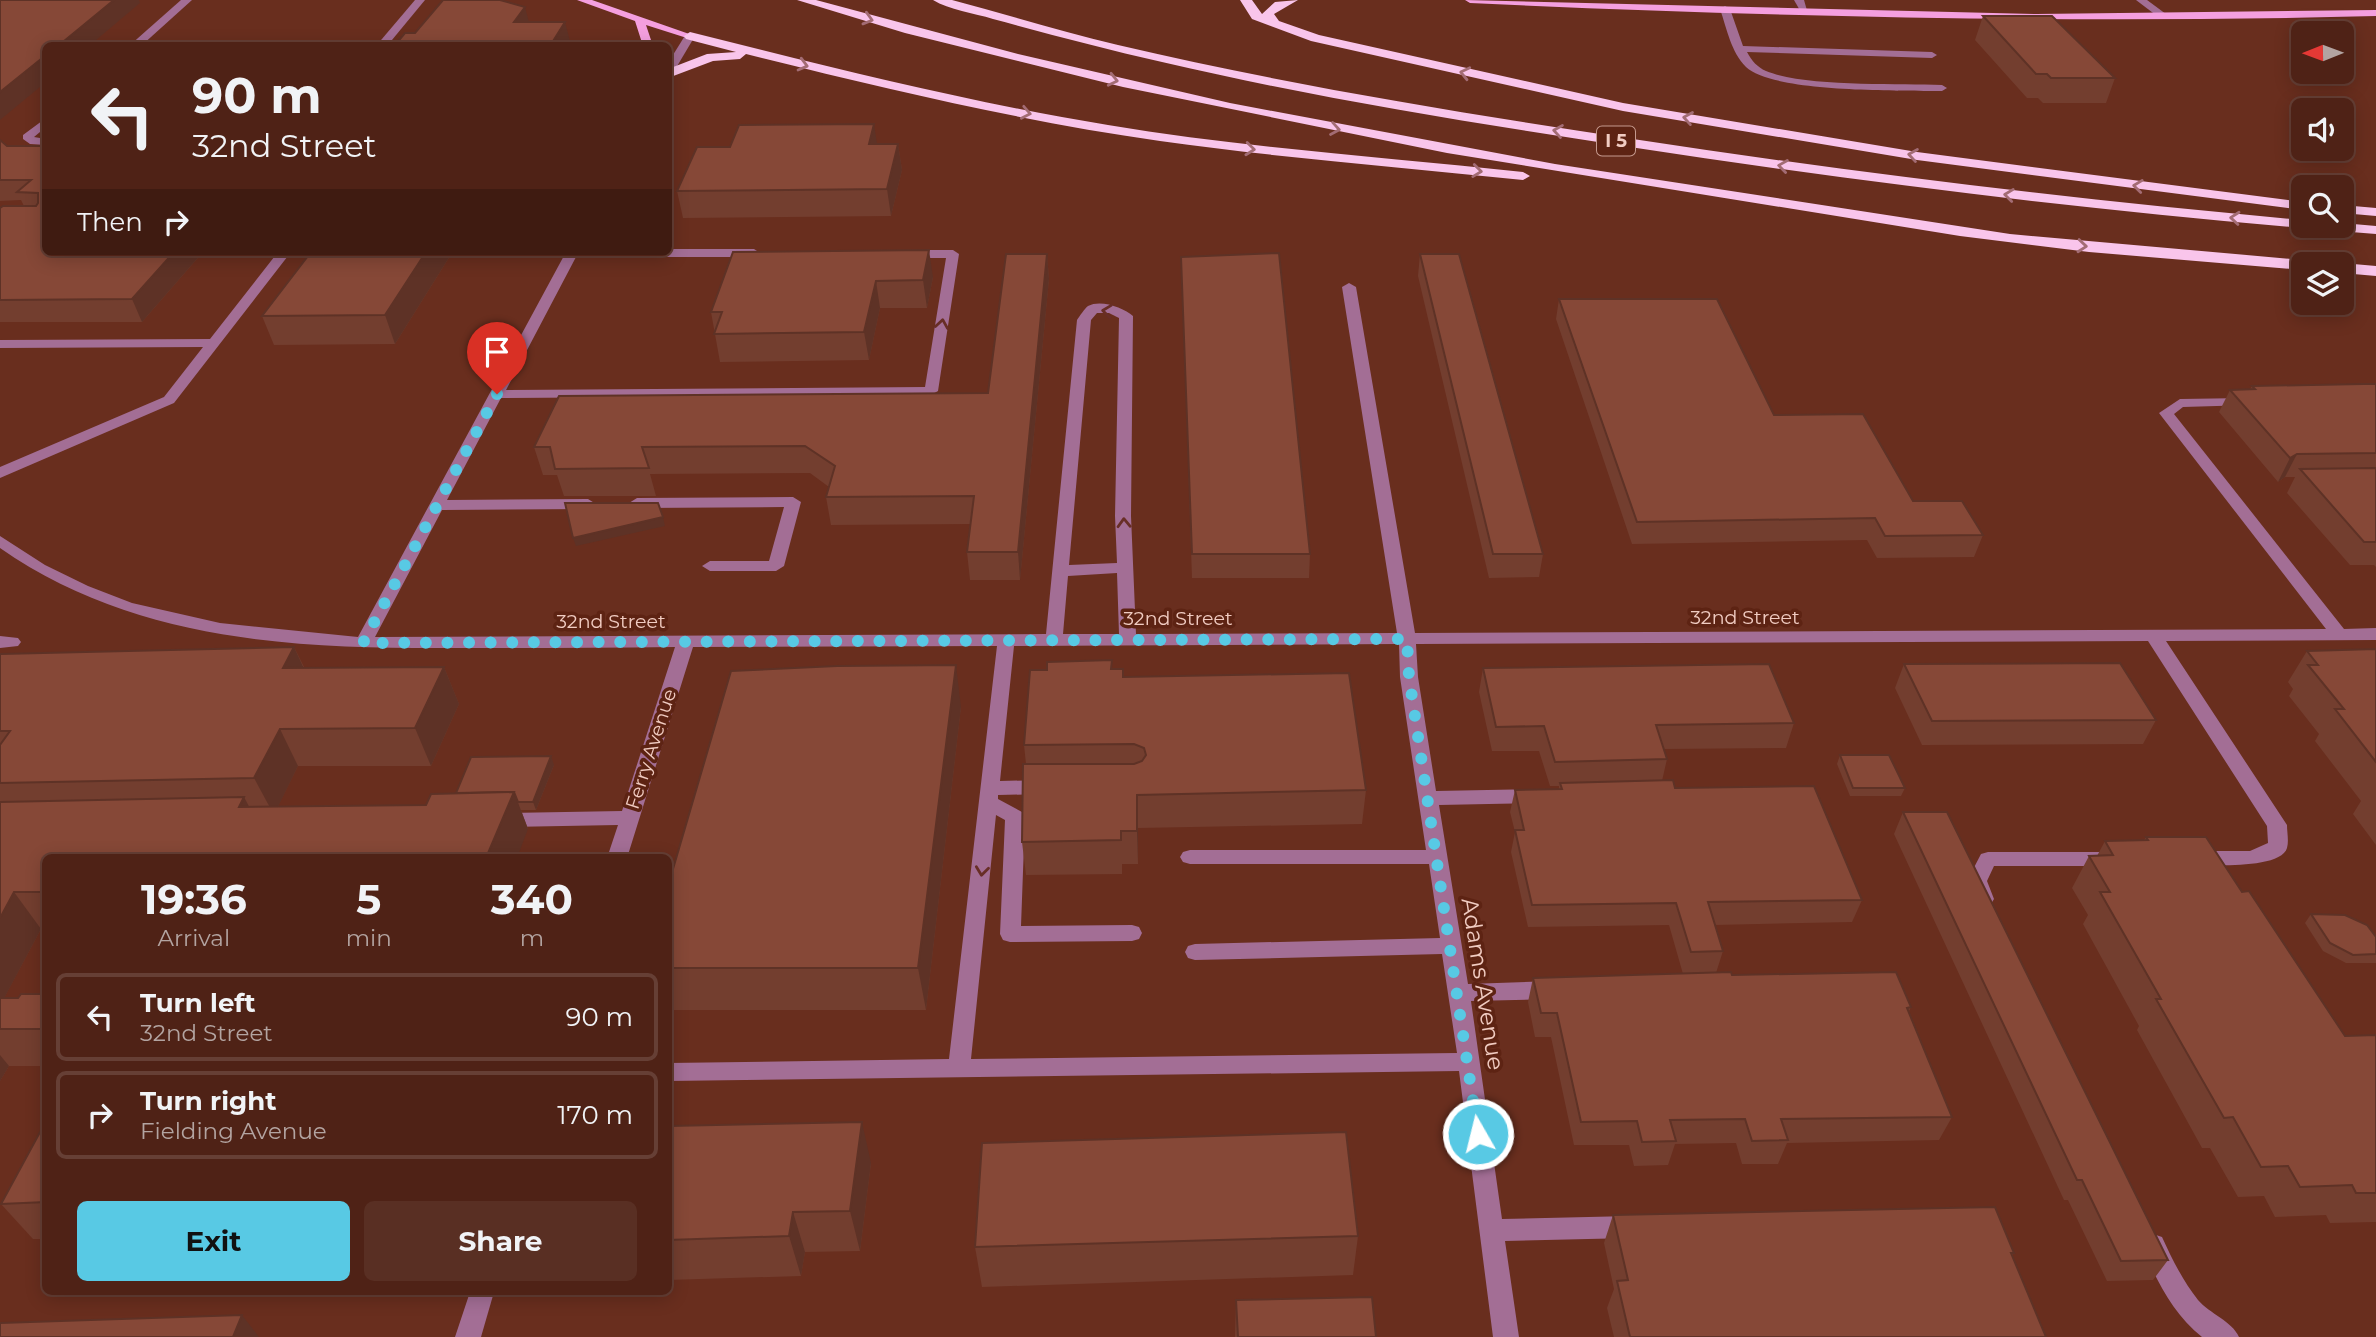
<!DOCTYPE html>
<html lang="en">
<head>
<meta charset="utf-8">
<style>
  body { margin:0; font-family:Montserrat,sans-serif; background:#592f23; color:#f1f3f6; height:100vh; display:flex; flex-direction:column; font-size:26px; white-space:nowrap }
  * { box-sizing:border-box; margin:0 }
  p { font-size:23px; color:#b3a4a1 }
  .icon { flex:none; width:38px; height:38px; fill:none; stroke:currentColor; stroke-width:2; stroke-linecap:round; stroke-linejoin:round }
  .map { position:relative; flex:1; overflow:hidden }
  .details { position:absolute; left:42px; top:854px; width:630px; height:441px; display:flex; flex-direction:column; background:#4f2216; border-radius:10px; box-shadow:0 4px 18px #0003,0 0 0 2px #663f35 }
  .details>* { flex:none }
  .guide { position:absolute; left:42px; top:42px; width:630px; height:214px; border-radius:10px; box-shadow:0 4px 18px #0003,0 0 0 2px #663f35; background:#4f2216; color:#f1f3f6; overflow:hidden }
  .needle { width:46px; rotate:269deg }
  .controls { position:absolute; left:2291px; top:21px; display:grid; gap:14px }
  .controls a { display:grid; place-items:center; width:63px; height:63px; border-radius:10px; background:#4f2216; box-shadow:0 4px 18px #0003,0 0 0 2px #663f35; font-size:35px }
  .pin { position:absolute; display:grid; place-items:center; width:60px; height:60px; color:#fff; margin:-72px -30px; border-radius:50% 50% 50% 0; rotate:-45deg; box-shadow:0 0 7px #0007 }
  .pin .icon { rotate:45deg }
  .me { position:absolute; width:77px; margin:-38px; rotate:352deg; stroke-linejoin:round; filter:drop-shadow(0 0 5px #0008) }
  .turn { display:flex; align-items:center; gap:24px; height:147px; padding:0 35px; font-size:32px }
  .turn .icon { width:91px; height:91px; stroke-width:2.5 }
  .turn b { display:block; font-size:49px; line-height:60px }
  .then { display:flex; align-items:center; height:66px; padding:0 35px; background:#0003; gap:14px; font-size:26px }
  .eta { display:flex; justify-content:space-evenly; align-items:center; height:119px; text-align:center }
  .eta b { font-size:42px; font-weight:700; line-height:49px }
  .action { display:flex; gap:14px; margin-top:auto; padding:14px 35px }
  .action a { flex:1; height:80px; border-radius:10px; background:#58c9e4; color:#111; font-size:28px; font-weight:700; line-height:80px; text-align:center }
  .action a+a { background:#592f23; color:#f1f3f6 }
  ul { padding:0; list-style:none }
  li { display:flex; align-items:center; gap:21px; height:88px; margin:0 14px 10px; padding:0 21px; border:4px solid #663f35; border-radius:10px }
  li div { flex:1 }
  li b { display:block; font-size:26px }
  li em { font-style:normal }
  .map>svg:first-child { display:block }
</style>
</head>
<body>
<div class="map">
<svg width="2376" height="1337" viewBox="0 0 2376 1337">
  <rect width="100%" height="100%" fill="#692e1e"/>
  <g fill="none" stroke-linecap="round" stroke-linejoin="round">
    <g fill="#a36e95" fill-rule="evenodd">
      <path d="M181 0H192L141 46H129Z"/>
      <path d="M415 0H425L387 46H376Z"/>
      <path d="M1794 0H1804L1808 14H1802Z"/>
      <path d="M2136 0H2147L2170 17 2161 19Z"/>
      <path d="M1725 6 1730 9 1743 46 1932 52 1937 55 1932 58 1747 52C1752 61 1757 67 1766 71 1805 87 1897 83 1942 85L1947 88 1942 91C1902 90 1773 93 1746 67 1731 52 1727 29 1720 9Z"/>
      <path d="M686 34 695 36 673 73 668 76V63Z"/>
      <path d="M46 118V127L34 137 46 139V145L30 144 23 139V135Z"/>
      <path d="M668 249H754L760 253 754 257H576L506 390 925 387 946 258H908L902 254 908 250H953L959 254 938 391 931 395 501 398 447 500 588 499 596 504 588 509 442 510 375 637 1046 634 1077 320C1080 316 1084 309 1088 306 1101 299 1124 308 1133 316L1131 516 1136 634 1397 633 1342 287 1349 283 1356 287 1415 633 2326 629 2159 413 2180 399 2246 398 2251 399 2253 402 2251 405 2183 407 2174 414 2344 629 2376 628V640L2166 641 2287 825C2287 832 2289 841 2287 848 2281 869 2213 865 2196 865L2189 863 2186 858 2189 853 2196 851H2250L2268 843 2267 826 2148 641 1416 644 1418 677 1436 791 1537 789 1544 791 1546 796 1544 801 1537 803 1439 805 1468 984 1553 981 1561 984 1564 990 1561 996 1553 999 1471 1001 1502 1219 1631 1216 1639 1219 1643 1227 1639 1235 1631 1238 1505 1241 1519 1337H1493L1459 1071 668 1081V1063L949 1059 997 646 693 647 627 858H607L618 825 503 827 496 825 493 820 496 815 503 813 622 811 675 647C606 648 537 648 469 648 306 649 139 645 0 548V536L45 565 88 586 132 603 220 623 358 637 566 252H668ZM1097 313H1109L1119 318 1115 516 1117 563 1069 565 1091 320ZM1117 573 1119 634H1063L1068 576ZM1399 644 1400 677 1426 850H1190L1183 852 1180 857 1183 862 1190 864H1429L1440 938 1195 944 1188 946 1185 952 1188 958 1195 960 1442 954 1457 1053 971 1059 996 815 1005 820 1000 934 1003 940 1010 942 1132 941 1139 939 1142 933 1139 927 1132 925 1021 926 1025 817 1022 812 998 799V795L1047 794 1054 792 1056 787 1054 782 1047 780 1000 781 1014 646Z"/>
      <path d="M278 252H291L174 403 0 478V467L164 397 203 347 0 348V340L210 339Z"/>
      <path d="M793 497 801 502 784 566 776 571H710L702 566 710 561H769L784 507 637 508 629 503 637 498Z"/>
      <path d="M0 636 18 638 21 642 18 646 0 648Z"/>
      <path d="M1988 852H2112L2119 854 2122 859 2119 864 2112 866H1994L1987 881 1994 899 1991 904 1984 907 1977 904 1967 881 1981 854Z"/>
      <path d="M2153 1234 2162 1237C2172 1259 2183 1281 2198 1300 2210 1314 2232 1321 2239 1337H2202C2172 1313 2156 1279 2141 1245L2144 1237Z"/>
      <path d="M470 1292H494L481 1337H455Z"/>
    </g>
    <g fill="#f49fdf" fill-rule="evenodd">
      <path d="M577 0H592L695 36 690 39 646 25 653 46H643L635 21Z"/>
      <path d="M1465 0 2036 14 2376 10V16C2074 24 1772 17 1470 3Z"/>
    </g>
    <g fill="#f9c5eb" fill-rule="evenodd">
      <path d="M797 0H816L1018 54 1230 103 1555 164 2010 234 2303 260 2310 264H2303V270L2089 252 1960 236 1447 153 1123 87 905 33Z"/>
      <path d="M933 0H952C1008 15 1063 32 1118 45 1288 85 1461 113 1633 139 1856 173 2079 200 2303 220V226H2309L2303 228C2078 209 1853 181 1630 147 1473 123 1316 98 1162 62 1105 49 1049 34 993 19 974 13 949 10 933 0Z"/>
      <path d="M1240 0H1252L1262 14 1275 2 1298 0 1274 14 1279 21 1319 35 1623 103 1917 152 2303 202V210L1917 160 1623 111 1311 41 1252 19Z"/>
      <path d="M690 32C829 67 967 102 1108 125 1245 148 1385 157 1523 172L1530 176 1523 180C1402 167 1280 158 1160 141 1020 121 882 88 746 54L740 59 713 61 668 78V69L707 54 736 52 686 39 684 36Z"/>
      <path d="M2342 205 2376 208V216L2342 213Z"/>
      <path d="M2342 223 2376 226V234L2326 230 2319 226H2342Z"/>
      <path d="M2342 263 2376 266V276L2342 273V264H2338Z"/>
    </g>
  </g>
  <g fill="#733e2f">
    <path d="M1983 16 2115 78 2106 103H2043L2038 98H2027L1975 40Z"/>
    <path d="M0 140 7 146H46V252H203L142 322H0V208L24 206 21 200 0 201Z"/>
    <path d="M877 144H898L902 170 891 216 683 218 677 191Z"/>
    <path d="M733 252 933 277 927 308H880L869 360 720 362 711 312Z"/>
    <path d="M1047 254 1049 279 1020 580H970L967 552 971 524 831 525 826 497 829 487 810 473 650 474 656 496H564L557 475H543L534 447 988 393Z"/>
    <path d="M1420 254 1543 554 1539 577 1489 578 1418 276Z"/>
    <path d="M450 256 395 344 274 345 262 316Z"/>
    <path d="M1181 257 1310 554 1309 578H1192Z"/>
    <path d="M1559 299 1774 415 1913 501 1983 535 1974 557 1877 558 1867 540 1632 544 1556 319Z"/>
    <path d="M2376 384V567L2374 565H2350L2287 493 2295 477H2285L2278 482 2219 412 2230 390 2250 389 2252 386Z"/>
    <path d="M294 647 304 667H444L459 704 431 766H298L278 806 426 805 456 793 554 765 536 810H521L528 829 46 858V929H41L4 998H18L46 994V1066H9L0 1081V654Z"/>
    <path d="M2376 649V845L2353 814 2361 801 2315 741 2319 734 2289 696 2293 689 2288 682 2307 651Z"/>
    <path d="M1904 664 2156 720 2143 744 1922 745 1895 688Z"/>
    <path d="M1483 668 1794 723 1786 748 1664 749 1667 759 1662 781 1675 788 1862 900 1852 922 1715 925 1723 951 1716 973 1911 1007 1909 1011 1952 1117 1939 1140 1787 1143 1778 1164H1742L1736 1143 1675 1144 1668 1165 1634 1166 1629 1145H1574L1551 1037H1535L1528 1002 1533 978 1683 974 1669 925 1528 927 1511 852 1515 832 1510 812 1515 790 1559 789V786H1550L1539 751H1492L1479 692Z"/>
    <path d="M1112 669 1123 677 1366 790 1362 824 1138 828V864H1122V874L1026 875 1022 842 1026 764 1024 745Z"/>
    <path d="M961 707 926 1010H668V886Z"/>
    <path d="M1840 755 1905 788 1901 796H1850L1837 764Z"/>
    <path d="M1903 812 2168 1260 2153 1280 2107 1281 2068 1200H2064L1894 834Z"/>
    <path d="M2146 837 2242 892 2345 1036 2376 1035V1222L2330 1223 2326 1215 2275 1217 2264 1196 2238 1197 2210 1148H2202L2137 1030 2139 1026 2083 924 2088 915 2072 888 2089 856H2097L2105 841 2144 840Z"/>
    <path d="M2311 914 2376 937V963H2346L2323 951 2305 923Z"/>
    <path d="M46 1121V1239H33L1 1204Z"/>
    <path d="M668 1126 871 1163 860 1251 805 1252 801 1276 668 1280Z"/>
    <path d="M1613 1215 2014 1253 2012 1256 2046 1337H1614L1607 1308 1614 1289 1604 1243Z"/>
    <path d="M1358 1236 1353 1275 982 1287 975 1247Z"/>
    <path d="M1236 1300 1376 1337H1235Z"/>
  </g>
  <g fill="#5e3226">
    <path d="M114 0H139L140 3 89 46H58Z"/>
    <path d="M525 7 530 26 514 22Z"/>
    <path d="M565 22 570 41 567 46H550Z"/>
    <path d="M46 55V82L0 120V92Z"/>
    <path d="M874 124 878 150 869 144Z"/>
    <path d="M898 144 902 170 891 216 887 189Z"/>
    <path d="M929 250 933 277 927 308 923 280Z"/>
    <path d="M174 252H203L142 322 132 299Z"/>
    <path d="M426 252H449L450 256 395 344 385 315Z"/>
    <path d="M1047 254 1049 279 1020 580 1018 552Z"/>
    <path d="M876 281 880 308 869 360 864 332Z"/>
    <path d="M2297 454 2285 477 2278 482 2290 458Z"/>
    <path d="M663 517 665 526 576 546 573 538Z"/>
    <path d="M294 647 311 684 283 668Z"/>
    <path d="M956 665 961 707 926 1010 918 968Z"/>
    <path d="M444 667 459 704 431 766 415 728Z"/>
    <path d="M280 729 298 766 274 815 254 778Z"/>
    <path d="M551 756 554 765 536 810 533 802Z"/>
    <path d="M514 792 528 829 517 858H486Z"/>
    <path d="M1137 795 1138 828V864L1137 831Z"/>
    <path d="M244 797 264 835 239 807Z"/>
    <path d="M14 892 41 929 0 1006V918Z"/>
    <path d="M0 1055 9 1066 0 1081Z"/>
    <path d="M862 1122 871 1163 860 1251 850 1211Z"/>
    <path d="M793 1212 805 1252 801 1276 789 1236Z"/>
    <path d="M242 1315 259 1337H233Z"/>
  </g>
  <g fill="#864837" stroke="#5e3226" stroke-width="2">
    <path d="M0 0H114L58 46H46V55L0 92Z"/>
    <path d="M443 0H500L525 7 514 22H565L550 46H394L405 33H415Z"/>
    <path d="M1983 16H2052L2115 78H2051L2047 74H2036Z"/>
    <path d="M874 124 869 144H898L887 189 677 191 697 147H730L739 125Z"/>
    <path d="M0 140 7 146H46V252H174L132 299 0 300V208L3 206H36L38 203V193L17 192 31 180H0Z"/>
    <path d="M929 250 923 280 876 281 864 332 714 334 722 312H711L733 252Z"/>
    <path d="M311 252H426L385 315 262 316Z"/>
    <path d="M1279 253 1310 554H1192L1181 257Z"/>
    <path d="M1006 254H1047L1018 552H967L974 496 826 497 835 466 805 446 642 447 649 468 555 469 550 447H534L559 396 988 393Z"/>
    <path d="M1420 254H1459L1543 554H1493Z"/>
    <path d="M1559 299H1717L1774 415 1863 414 1913 501H1962L1983 535 1885 536 1875 518 1637 522Z"/>
    <path d="M2363 384H2376V453L2297 454 2290 458 2230 390 2255 389 2252 386Z"/>
    <path d="M2376 468V542H2364L2300 469Z"/>
    <path d="M565 503H658L663 517 573 538Z"/>
    <path d="M294 647 283 668 444 667 415 728 280 729 254 778 0 783V745L10 731H0V654Z"/>
    <path d="M2376 649V762L2335 709H2344L2308 665H2318L2307 651Z"/>
    <path d="M1112 660 1111 669H1123V677L1349 673 1366 790 1137 795V831H1121V840L1022 842 1023 764H1134L1142 761 1146 755 1144 748 1134 744 1024 745 1030 670H1047V662Z"/>
    <path d="M2120 663 2156 720 1932 721 1904 664Z"/>
    <path d="M1769 664 1794 723 1656 725 1667 759 1555 762 1544 726 1496 727 1483 668Z"/>
    <path d="M956 665 918 968H668V886L731 671 837 666Z"/>
    <path d="M1840 755H1889L1905 788H1853Z"/>
    <path d="M551 756 533 802H518L514 792 456 793 471 757Z"/>
    <path d="M1673 780 1675 788 1814 786 1862 900 1708 902 1723 951 1691 952 1676 903 1532 905 1515 830H1524L1515 790 1562 789 1560 783Z"/>
    <path d="M514 792 486 858H46V892H14L0 918V802L244 797 239 807 426 805 431 794Z"/>
    <path d="M1903 812H1947L2168 1260 2121 1261 2082 1180H2077Z"/>
    <path d="M2146 837H2206L2242 892 2249 891 2345 1036 2376 1035V1193H2356L2352 1185 2300 1187 2288 1166 2261 1167 2233 1117 2224 1118 2156 999H2161L2100 892H2110L2089 856 2113 855 2105 841 2148 840Z"/>
    <path d="M2311 914 2345 915 2367 925 2376 937V954L2353 955 2330 943Z"/>
    <path d="M1731 972 1732 975 1896 972 1911 1007 1907 1008 1952 1117 1781 1119 1788 1140 1752 1141 1745 1119 1670 1120 1676 1141 1642 1142 1637 1121 1581 1122 1557 1013H1541L1533 978Z"/>
    <path d="M21 994H46V1029H0V998H18Z"/>
    <path d="M46 1121V1202L1 1204Z"/>
    <path d="M862 1122 850 1211 793 1212 789 1236 668 1240V1126Z"/>
    <path d="M1346 1132 1358 1236 975 1247 982 1143Z"/>
    <path d="M1995 1207 2014 1253H2011L2046 1337H1630L1617 1281 1628 1280 1613 1215Z"/>
    <path d="M1372 1297 1376 1337H1238L1236 1300Z"/>
    <path d="M242 1315 233 1337H0V1323Z"/>
  </g>
  <defs><path id="oneway-chevron" d="M-2-3.5L2.5 0L-2 3.5" fill="none" stroke-width="1.6" stroke-linecap="round" stroke-linejoin="round" transform="scale(1.75)"/></defs>
  <g stroke="#a36c74">
    <use href="#oneway-chevron" transform="translate(868 19) rotate(16)"/>
    <use href="#oneway-chevron" transform="translate(803 65) rotate(15)"/>
    <use href="#oneway-chevron" transform="translate(1465 73) rotate(-167)"/>
    <use href="#oneway-chevron" transform="translate(1113 80) rotate(13)"/>
    <use href="#oneway-chevron" transform="translate(1026 113) rotate(11)"/>
    <use href="#oneway-chevron" transform="translate(1688 118) rotate(-170)"/>
    <use href="#oneway-chevron" transform="translate(1335 129) rotate(10)"/>
    <use href="#oneway-chevron" transform="translate(1558 131) rotate(-171)"/>
    <use href="#oneway-chevron" transform="translate(1250 149) rotate(6)"/>
    <use href="#oneway-chevron" transform="translate(1913 155) rotate(-171)"/>
    <use href="#oneway-chevron" transform="translate(1783 166) rotate(-172)"/>
    <use href="#oneway-chevron" transform="translate(1477 171) rotate(7)"/>
    <use href="#oneway-chevron" transform="translate(2138 186) rotate(-173)"/>
    <use href="#oneway-chevron" transform="translate(2009 195) rotate(-173)"/>
    <use href="#oneway-chevron" transform="translate(2235 218) rotate(-175)"/>
    <use href="#oneway-chevron" transform="translate(2082 246) rotate(5)"/>
  </g>
  <g stroke="#682e26">
    <use href="#oneway-chevron" transform="translate(1107 311) rotate(-173)"/>
    <use href="#oneway-chevron" transform="translate(942 324) rotate(-81)"/>
    <use href="#oneway-chevron" transform="translate(1124 523) rotate(-92)"/>
    <use href="#oneway-chevron" transform="translate(982 871) rotate(97)"/>
  </g>
  <g fill="none" stroke-linecap="round" stroke-linejoin="round">
    <path stroke="#58c9e4" stroke-width="12" stroke-dasharray="0 21.6" d="M497 394 363 643 1407 639 1409 677 1478 1134"/>
  </g>
  <g text-anchor="middle" dominant-baseline="central" stroke-width="7" stroke-linejoin="round" paint-order="stroke">
    <rect fill="#5d2313" stroke="#c5998e" stroke-width="2" x="1597" y="126.5" width="38" height="29" rx="5"/>
    <g font-size="18" font-weight="bold" fill="#f1ccc2">
      <text x="1616" y="141">I 5</text>
    </g>
    <g font-size="19" fill="#f1ccc2" stroke="#5d2313">
      <text x="1745" y="617">32nd Street</text>
      <text x="1178" y="618">32nd Street</text>
      <text x="611" y="621">32nd Street</text>
      <text transform="translate(651 749) rotate(-72)">Ferry Avenue</text>
    </g>
    <g font-size="23" fill="#f1ccc2" stroke="#5d2313">
      <text transform="translate(1483 984) rotate(81)">Adams Avenue</text>
    </g>
  </g>
</svg>
<div class="controls">
<a><svg class="needle" viewBox="-14 -14 28 28"><path d="M0-13l5 13h-10z" fill="#e53935"/><path d="M0 13l5-13h-10z" fill="#b3a4a1"/></svg></a>
<a><svg class="icon" aria-label="sound" viewBox="0 0 24 24"><path d="M4 9h4l5-4v14l-5-4H4zM17 9q2 3 0 6"/></svg></a>
<a><svg class="icon" aria-label="search" viewBox="0 0 24 24"><circle cx="10" cy="10" r="6"/><path d="M15 15l6 6"/></svg></a>
<a><svg class="icon" aria-label="layers" viewBox="0 0 24 24"><path d="M12 4l9 5-9 5-9-5zM3 14l9 5 9-5"/></svg></a>
</div>
<div class="pin" style="left:497px;top:394px;background:#d93025"><svg class="icon" aria-label="arrive" viewBox="0 0 24 24"><path d="M6 21V4h12l-3 4 3 4H6"/></svg></div>
<svg class="me" style="left:1478px;top:1134px" viewBox="-20 -20 40 40"><circle r="17" fill="#58c9e4" stroke="#fff" stroke-width="3"/><path d="M0-11L8 9 0 5-8 9z" fill="#fff"/></svg>
<div class="guide">
<div class="turn"><svg class="icon" aria-label="left" viewBox="0 0 24 24"><path d="M17 20v-9H6M10 6l-5 5 5 5"/></svg><div><b>90 m</b>32nd Street</div></div>
<div class="then">Then<svg class="icon" aria-label="right" viewBox="0 0 24 24"><path d="M7 20v-9h11M14 6l5 5-5 5"/></svg></div>
</div>
<section class="details">
<div class="eta">
<div><b>19:36</b><p>Arrival</p></div>
<div><b>5</b><p>min</p></div>
<div><b>340</b><p>m</p></div>
</div>
<ul>
<li><svg class="icon" aria-label="left" viewBox="0 0 24 24"><path d="M17 20v-9H6M10 6l-5 5 5 5"/></svg><div><b>Turn left</b><p>32nd Street</p></div><em>90 m</em></li>
<li><svg class="icon" aria-label="right" viewBox="0 0 24 24"><path d="M7 20v-9h11M14 6l5 5-5 5"/></svg><div><b>Turn right</b><p>Fielding Avenue</p></div><em>170 m</em></li>
</ul>
<div class="action"><a>Exit</a><a>Share</a></div>
</section>
</div>
</body>
</html>
